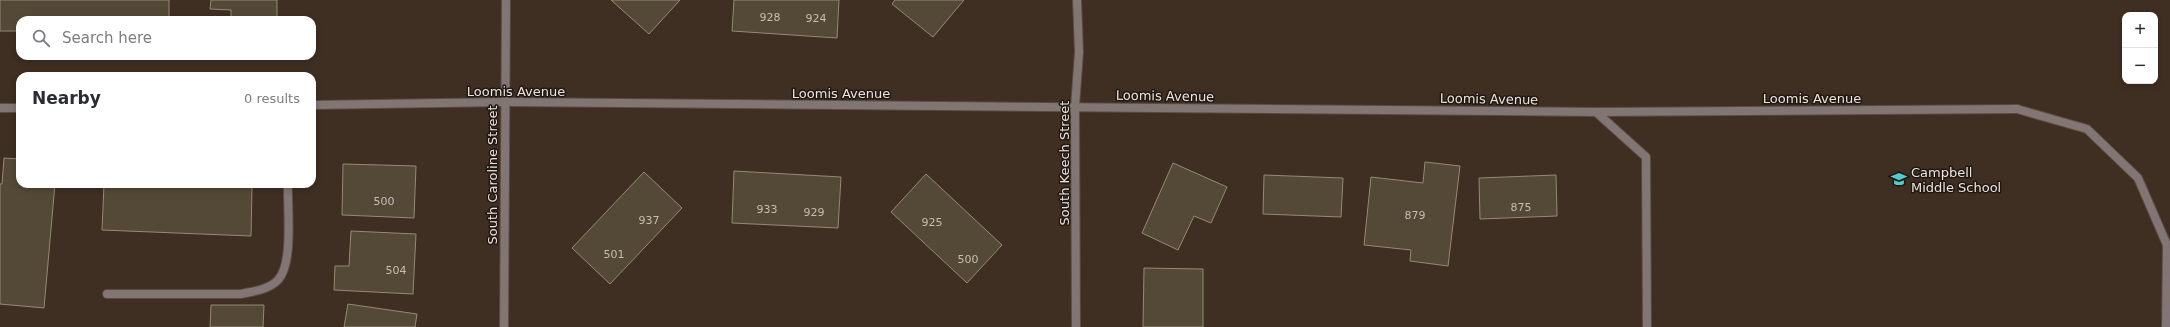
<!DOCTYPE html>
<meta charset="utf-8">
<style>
:root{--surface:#fff;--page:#f7f7f7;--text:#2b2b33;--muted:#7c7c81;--line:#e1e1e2}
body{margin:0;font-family:"DejaVu Sans",sans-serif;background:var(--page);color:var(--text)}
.controls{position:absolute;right:12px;top:12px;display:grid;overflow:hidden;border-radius:8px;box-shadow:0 2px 6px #0003}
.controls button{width:36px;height:36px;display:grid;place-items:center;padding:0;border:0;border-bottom:1px solid var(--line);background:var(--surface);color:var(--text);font:20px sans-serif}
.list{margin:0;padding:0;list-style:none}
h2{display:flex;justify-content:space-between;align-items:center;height:52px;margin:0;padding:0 16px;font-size:17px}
h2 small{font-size:13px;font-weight:400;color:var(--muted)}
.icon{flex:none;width:22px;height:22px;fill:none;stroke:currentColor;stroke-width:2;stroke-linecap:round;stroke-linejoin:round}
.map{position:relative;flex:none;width:2170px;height:327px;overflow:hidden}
.search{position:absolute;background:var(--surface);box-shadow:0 2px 6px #0003;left:16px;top:16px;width:300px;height:44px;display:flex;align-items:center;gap:10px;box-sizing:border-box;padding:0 14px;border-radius:12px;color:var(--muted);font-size:15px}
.panel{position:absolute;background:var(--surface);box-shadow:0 2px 6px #0003;left:16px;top:72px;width:300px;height:116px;border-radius:12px}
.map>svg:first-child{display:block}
.building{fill:#534936;stroke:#958a75}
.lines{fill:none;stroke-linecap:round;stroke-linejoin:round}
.service-casing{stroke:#5b4b40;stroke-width:10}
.minor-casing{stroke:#5b4b40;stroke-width:10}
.tertiary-casing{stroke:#5b4b40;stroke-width:10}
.service{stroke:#817674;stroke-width:8}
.minor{stroke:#817674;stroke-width:8}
.tertiary{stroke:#817674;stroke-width:8}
.labels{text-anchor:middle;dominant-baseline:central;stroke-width:3;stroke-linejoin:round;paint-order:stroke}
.number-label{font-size:11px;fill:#c7bcb2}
.street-label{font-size:13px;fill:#eee3db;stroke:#201813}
.poi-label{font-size:13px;fill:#eee3db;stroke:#201813;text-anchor:start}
</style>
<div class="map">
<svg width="2170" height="327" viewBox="0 0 2170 327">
<rect width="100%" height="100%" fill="#3f2e22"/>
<g class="building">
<path d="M0,0H169V20H20V31H0Z"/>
<path d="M211,0H277V20H231V10L210,9Z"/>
<path d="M611,0H680L649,34Z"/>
<path d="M734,0H839L837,38L732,31Z"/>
<path d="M895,0H964L933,37L892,4Z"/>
<path d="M4,158L20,159V184H55L44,308L0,304V184H2Z"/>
<path d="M1425,162L1460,166L1448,266L1410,261L1411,250L1364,245L1371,177L1423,183Z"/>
<path d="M1173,163L1227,187L1211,223L1194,216L1178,250L1142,233Z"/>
<path d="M343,164L416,166L414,218L342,215Z"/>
<path d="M734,171L841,177L838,228L732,223Z"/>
<path d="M644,172L682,208L610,284L572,248Z"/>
<path d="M926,174L1002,245L967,283L891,212Z"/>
<path d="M1264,175L1343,178L1341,217L1263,214Z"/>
<path d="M1556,175L1557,216L1480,219L1479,178Z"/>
<path d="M104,184L188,186V184H230L252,187L251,236L102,230Z"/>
<path d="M351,231L416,234L413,294L334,290L335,266H349Z"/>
<path d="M1144,268L1203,269V327H1143Z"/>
<path d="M348,304L417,314L415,327H344Z"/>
<path d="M211,305H264L263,327H210Z"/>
</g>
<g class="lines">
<defs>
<g id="service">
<path d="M2017,109L2087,129L2138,178L2167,245L2166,327"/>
<path d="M1596,112L1646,157L1647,327"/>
<path d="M107,294H241C254,291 268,290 278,280C294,263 287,207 288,184"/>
</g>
<g id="minor">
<path d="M312,105L505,102L1596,112L2017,109"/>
<path d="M0,108H20"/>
<path d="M504,327L506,0"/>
</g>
<path id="tertiary" d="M1076,327L1075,107L1079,52L1077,0"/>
</defs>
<use href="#service" class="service-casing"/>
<use href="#minor" class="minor-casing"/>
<use href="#tertiary" class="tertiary-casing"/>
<use href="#service" class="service"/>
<use href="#minor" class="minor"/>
<use href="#tertiary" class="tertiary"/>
</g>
<defs>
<symbol id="school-bare" viewBox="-9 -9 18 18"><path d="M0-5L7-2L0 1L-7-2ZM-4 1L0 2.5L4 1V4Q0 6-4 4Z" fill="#52cdce" stroke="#201813" stroke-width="2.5" paint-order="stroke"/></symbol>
</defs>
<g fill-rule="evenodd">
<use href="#school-bare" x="1888" y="168" width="22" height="22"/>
</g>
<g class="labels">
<g class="number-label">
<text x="770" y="17">928</text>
<text x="816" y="18">924</text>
<text x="384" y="201">500</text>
<text x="1521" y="207">875</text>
<text x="767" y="209">933</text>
<text x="814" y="212">929</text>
<text x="1415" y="215">879</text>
<text x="649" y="220">937</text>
<text x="932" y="222">925</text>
<text x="614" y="254">501</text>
<text x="968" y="259">500</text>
<text x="396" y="270">504</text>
</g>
<g class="street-label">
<text x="516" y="91">Loomis Avenue</text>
<text x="841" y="93">Loomis Avenue</text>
<text transform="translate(1165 96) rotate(1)">Loomis Avenue</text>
<text x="1812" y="98">Loomis Avenue</text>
<text transform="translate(1489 99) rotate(1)">Loomis Avenue</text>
<text transform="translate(1064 163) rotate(-90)">South Keech Street</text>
<text transform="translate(492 175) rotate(-90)">South Caroline Street</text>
</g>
<g class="poi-label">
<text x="1911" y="172">Campbell<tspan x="1911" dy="15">Middle School</tspan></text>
</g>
</g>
</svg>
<div class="controls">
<button>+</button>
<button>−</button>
</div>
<div class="search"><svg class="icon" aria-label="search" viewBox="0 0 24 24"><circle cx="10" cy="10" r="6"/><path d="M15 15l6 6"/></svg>Search here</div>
<section class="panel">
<h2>Nearby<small>0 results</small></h2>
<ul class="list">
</ul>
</section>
</div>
